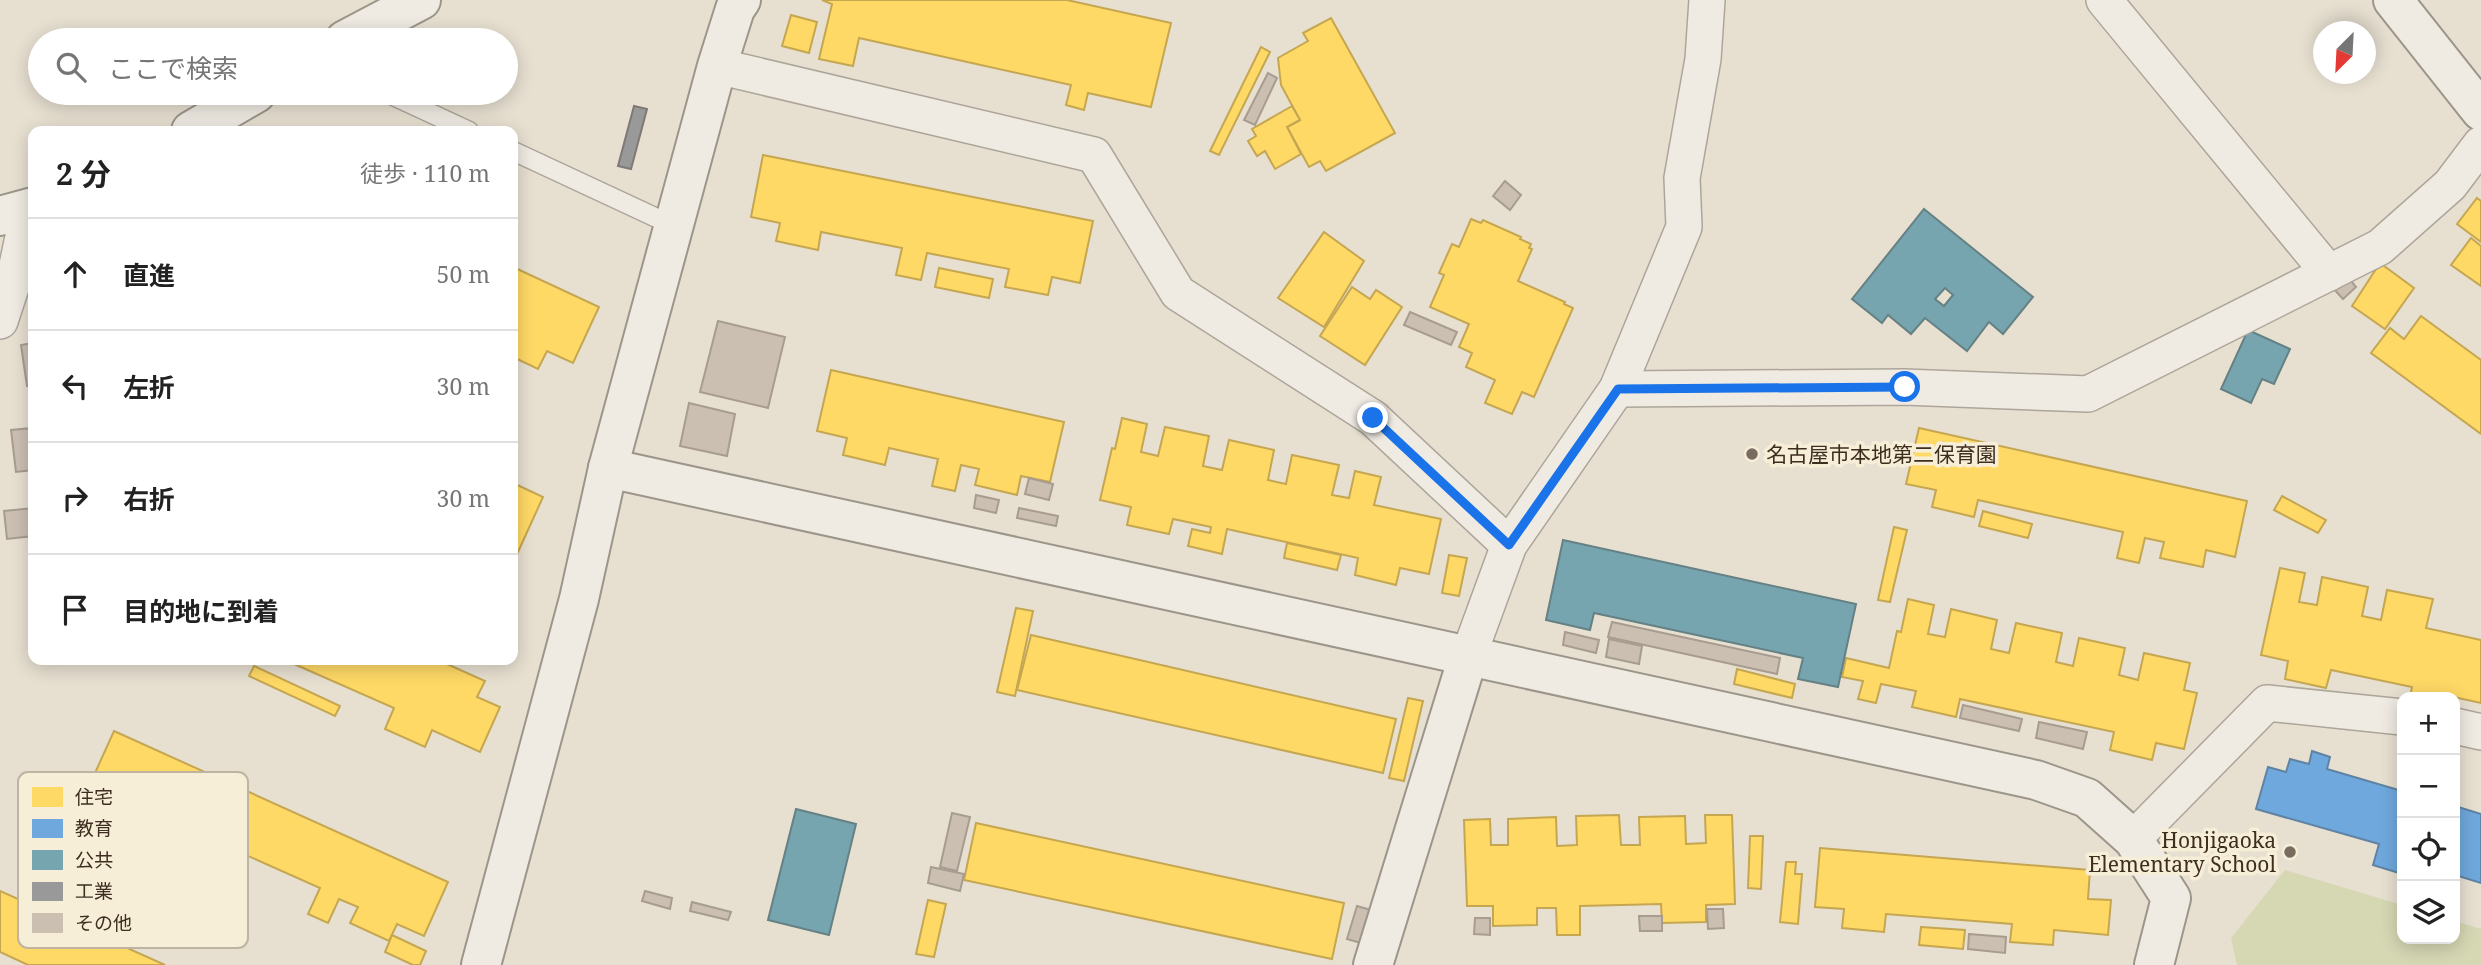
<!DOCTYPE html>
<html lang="ja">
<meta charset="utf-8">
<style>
:root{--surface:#fff;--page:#f6f6f6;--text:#222;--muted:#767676;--line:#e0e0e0}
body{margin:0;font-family:"Noto Serif","Noto Sans JP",serif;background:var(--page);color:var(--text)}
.controls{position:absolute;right:21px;bottom:21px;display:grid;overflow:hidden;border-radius:14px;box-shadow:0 4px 18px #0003}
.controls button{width:63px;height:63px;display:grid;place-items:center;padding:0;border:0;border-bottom:2px solid var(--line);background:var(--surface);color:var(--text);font:35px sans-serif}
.compass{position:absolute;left:2313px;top:21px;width:63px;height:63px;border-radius:50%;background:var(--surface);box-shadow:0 4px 18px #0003;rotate:204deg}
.stop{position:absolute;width:21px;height:21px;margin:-16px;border:5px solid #1a73e8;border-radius:50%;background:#fff}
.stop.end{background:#1a73e8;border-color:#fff;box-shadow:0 2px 7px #0008}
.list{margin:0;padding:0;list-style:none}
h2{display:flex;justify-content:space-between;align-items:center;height:91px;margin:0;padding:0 28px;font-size:30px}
h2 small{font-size:23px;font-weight:400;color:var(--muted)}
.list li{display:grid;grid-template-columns:46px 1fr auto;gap:21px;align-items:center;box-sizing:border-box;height:112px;padding:0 28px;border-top:2px solid var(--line)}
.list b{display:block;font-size:26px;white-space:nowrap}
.list em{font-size:23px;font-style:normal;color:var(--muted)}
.icon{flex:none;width:38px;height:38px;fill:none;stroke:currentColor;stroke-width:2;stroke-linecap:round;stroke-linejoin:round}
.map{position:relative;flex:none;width:2481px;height:965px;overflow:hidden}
.search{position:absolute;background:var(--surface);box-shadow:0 4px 18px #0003;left:28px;top:28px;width:490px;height:77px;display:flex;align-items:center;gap:18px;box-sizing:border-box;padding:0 24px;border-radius:38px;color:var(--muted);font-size:26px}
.panel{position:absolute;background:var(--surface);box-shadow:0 4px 18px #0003;left:28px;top:126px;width:490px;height:539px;border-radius:14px}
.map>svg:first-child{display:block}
.green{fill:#d6d7b3}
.homes{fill:#ffd966;stroke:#c5a651;stroke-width:2}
.schools{fill:#6fa8dc;stroke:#6083a4;stroke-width:2}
.public{fill:#76a5af;stroke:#658184;stroke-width:2;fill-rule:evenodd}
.industry{fill:#999;stroke:#7d7975;stroke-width:2}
.building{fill:#cbbfb2;stroke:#a89c90;stroke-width:2}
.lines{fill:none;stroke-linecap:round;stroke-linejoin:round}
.lane-casing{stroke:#ada599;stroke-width:21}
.street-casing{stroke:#ada599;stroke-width:38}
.secondary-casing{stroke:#9c958a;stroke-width:42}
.lane{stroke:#efebe3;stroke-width:18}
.street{stroke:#efebe3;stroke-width:35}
.secondary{stroke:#efebe3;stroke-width:38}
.route{stroke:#1a73e8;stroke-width:9}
.poi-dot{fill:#786c5e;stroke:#f7eed8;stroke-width:2.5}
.labels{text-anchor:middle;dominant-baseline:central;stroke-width:7;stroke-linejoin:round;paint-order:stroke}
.poi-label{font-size:21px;fill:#3d2e20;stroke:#f7eed8;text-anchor:start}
.key{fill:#f7eed8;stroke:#bfb4a1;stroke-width:2}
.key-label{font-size:19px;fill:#3d2e20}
</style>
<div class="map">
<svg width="2481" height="965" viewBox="0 0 2481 965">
<rect width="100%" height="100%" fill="#e7e0d1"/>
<path class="green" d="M2285,870L2402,905V939H2455V921L2481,929V965H2237L2231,938Z"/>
<g class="homes">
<path d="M822,0H1067L1171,23L1151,107L1088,93L1084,110L1066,105L1071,85L859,38L853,66L819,59L832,4Z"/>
<path d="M791,15L817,22L809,53L782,46Z"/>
<path d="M1331,18L1395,133L1326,171L1320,161L1309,167L1287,127L1300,120L1281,85L1278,58L1308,41L1303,33Z"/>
<path d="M1261,47L1270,52L1219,155L1210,151Z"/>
<path d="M1292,106L1300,120L1287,127L1301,154L1275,169L1265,151L1257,156L1248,141L1256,136L1252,129Z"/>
<path d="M763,155L1093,221L1080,283L1052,277L1048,295L1005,287L1009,269L927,253L921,280L896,275L902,248L821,232L818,250L776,241L780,223L751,217Z"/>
<path d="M2477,198L2481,201V242L2457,224Z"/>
<path d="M1471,219L1481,223L1483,220L1521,237L1520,239L1531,244L1529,248L1532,249L1518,281L1565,302L1564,304L1573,308L1534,397L1522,392L1512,414L1485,403L1495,380L1466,367L1472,353L1459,347L1469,324L1430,307L1444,275L1439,273L1452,244L1459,247Z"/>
<path d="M1324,232L1364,261L1324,327L1278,298Z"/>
<path d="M2471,238L2481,246V286L2451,265Z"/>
<path d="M2380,263L2414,288L2385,329L2352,306Z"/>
<path d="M513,267L599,307L573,363L547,351L538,369L513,357Z"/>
<path d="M939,268L993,279L989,298L935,287Z"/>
<path d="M1352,287L1370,299L1376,290L1402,307L1365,365L1320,336Z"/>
<path d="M2421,316L2481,360V434L2371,353L2390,328L2404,339Z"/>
<path d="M831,370L1064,422L1050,482L1021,476L1017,495L975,485L979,469L961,465L955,491L932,486L938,459L889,448L885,465L843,455L847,438L817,431Z"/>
<path d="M1122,418L1147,424L1141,452L1158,456L1165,427L1209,436L1203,466L1222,470L1229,440L1274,450L1268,480L1286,484L1292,455L1339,465L1332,495L1349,498L1355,471L1381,477L1374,505L1441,519L1429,574L1400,568L1396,585L1355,575L1358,558L1227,529L1222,554L1188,546L1192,529L1210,533L1211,527L1173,519L1169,534L1127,525L1131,507L1100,500L1112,448L1115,449Z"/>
<path d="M1919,428L2247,501L2235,557L2206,550L2203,567L2160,558L2164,542L2145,538L2139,563L2117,558L2123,532L1978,500L1974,517L1932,507L1936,490L1906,484Z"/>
<path d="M513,483L543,497L513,563Z"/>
<path d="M2282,496L2326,520L2318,533L2274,510Z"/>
<path d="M1983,511L2032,524L2028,538L1979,526Z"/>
<path d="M1894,527L1907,530L1890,602L1878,600Z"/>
<path d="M1287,543L1341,555L1337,570L1284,558Z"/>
<path d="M1449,555L1467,558L1459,596L1442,593Z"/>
<path d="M2280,568L2305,573L2299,602L2317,605L2322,577L2368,587L2362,616L2381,620L2387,590L2433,599L2426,628L2481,640V703L2435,693L2434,697H2410L2412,687L2331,670L2326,688L2285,679L2288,661L2261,655Z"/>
<path d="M1908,599L1934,605L1928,634L1945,637L1951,609L1997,620L1991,649L2009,653L2016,623L2062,633L2056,662L2073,666L2079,638L2125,648L2119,675L2138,680L2144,653L2190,663L2184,690L2197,693L2184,749L2156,743L2152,760L2110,750L2114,732L1960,699L1956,717L1912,707L1916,691L1881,684L1876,703L1858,699L1863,681L1842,677L1846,658L1889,668L1897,631L1901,632Z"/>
<path d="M1016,608L1033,611L1015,696L997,692Z"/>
<path d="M1031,635L1396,719L1383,773L1017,690Z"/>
<path d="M285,660H438L485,681L477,697L500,707L480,752L432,730L425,747L385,729L394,708Z"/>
<path d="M254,666L340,706L335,716L249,676Z"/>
<path d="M1737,669L1795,684L1792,698L1734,684Z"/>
<path d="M1408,698L1423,701L1404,781L1389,778Z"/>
<path d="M114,731L448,882L424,936L397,924L389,941L350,923L358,907L339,899L328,923L308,914L320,888L154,814L146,831L107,814L115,796L90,784Z"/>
<path d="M1619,815L1621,845H1640L1639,817L1685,816L1686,844L1706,843L1705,815H1732L1735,904L1706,905V922L1662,923L1661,904L1580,906V935H1557L1556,908H1537V925L1493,926V906H1467L1464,820L1490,819L1491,845H1508V819L1556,817L1557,846L1577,845L1576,816Z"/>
<path d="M976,823L1344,903L1332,959L964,880Z"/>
<path d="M1750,836H1763L1761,889L1748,888Z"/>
<path d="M1820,848L2090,870L2088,899L2111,900L2108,935L2054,930L2053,945L2010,942L2012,924L1886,914L1884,932L1842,928L1844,909L1815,907Z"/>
<path d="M1786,862H1796L1795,874H1802L1798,924L1780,922Z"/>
<path d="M0,891L165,965H28L0,952Z"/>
<path d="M928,900L946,904L934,957L916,954Z"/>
<path d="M1921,927L1965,930L1963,949L1919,945Z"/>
<path d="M392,935L426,951L420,965H413L385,952Z"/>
</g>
<g class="schools">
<path d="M2312,751L2330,757L2327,769L2402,791V874L2373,865L2379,844L2256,809L2268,767L2286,772L2290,759L2309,764Z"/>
<path d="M2455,806L2481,814V883L2455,875Z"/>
</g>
<g class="public">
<path d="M1924,209L2033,297L2003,334L1989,322L1967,351L1925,318L1911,334L1888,315L1882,323L1852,299ZM1945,288L1953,295L1944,306L1935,299Z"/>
<path d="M2248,330L2290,349L2274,384L2262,379L2251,403L2221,389Z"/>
<path d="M1563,540L1856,604L1838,687L1798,679L1803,658L1594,613L1590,630L1546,620Z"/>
<path d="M796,809L856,824L829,935L768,920Z"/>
</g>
<path class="industry" d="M634,106L647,109L631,169L618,166Z"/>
<g class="building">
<path d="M1268,73L1277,78L1255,125L1244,120Z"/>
<path d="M1505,181L1521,195L1510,210L1493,196Z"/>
<path d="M2347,276L2356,287L2343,299L2333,288Z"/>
<path d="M1410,312L1457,332L1451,345L1404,325Z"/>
<path d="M718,321L785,337L768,408L700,392Z"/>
<path d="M33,343V385L27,386L21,345Z"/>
<path d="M689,403L735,414L727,456L680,446Z"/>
<path d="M33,420V470L16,472L11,430L32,428Z"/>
<path d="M1029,478L1053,484L1049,500L1025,494Z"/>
<path d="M976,495L999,500L996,513L974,508Z"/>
<path d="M33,508V536L7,539L4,511Z"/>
<path d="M1019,508L1058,516L1056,526L1017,518Z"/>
<path d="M1612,622L1780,658L1777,674L1608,637Z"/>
<path d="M1565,632L1599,640L1596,653L1563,645Z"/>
<path d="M1609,639L1642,646L1639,664L1606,657Z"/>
<path d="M1963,705L2022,719L2019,731L1960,718Z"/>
<path d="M2039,722L2087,732L2083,749L2036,738Z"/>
<path d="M952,813L970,817L957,871L940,867Z"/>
<path d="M931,867L964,874L960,891L928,883Z"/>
<path d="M645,891L672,898L670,909L642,901Z"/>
<path d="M692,902L731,912L728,920L690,911Z"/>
<path d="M1357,906L1371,910L1361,943L1347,939Z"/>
<path d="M1707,909H1723L1724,928L1708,929Z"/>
<path d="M1639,916H1662V931H1640Z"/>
<path d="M1475,918H1490V935L1474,934Z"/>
<path d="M1969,934L2006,937L2005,953L1968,949Z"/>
</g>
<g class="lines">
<defs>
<g id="lane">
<path d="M387,93L469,131"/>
<path d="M513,151L674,226"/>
</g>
<g id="street">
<path d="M2104,0L2329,273"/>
<path d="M717,66L1094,155L1178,293L1373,418L1509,545"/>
<path d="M0,321L15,275L29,208"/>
<path d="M1617,389L1904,387L2088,394L2380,247L2450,185L2481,144"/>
<path d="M1468,657L1509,545L1617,389L1684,227L1682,178L1703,59L1707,0"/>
<path d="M2455,726L2481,732"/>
<path d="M2133,839L2267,703L2402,717"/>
</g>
<g id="secondary">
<path d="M2393,0L2481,111"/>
<path d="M345,40L421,0"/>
<path d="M191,131L256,93"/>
<path d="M0,216L33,207"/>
<path d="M608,468L2036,780L2087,798L2133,839L2171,898L2154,965"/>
<path d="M481,965L579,599L608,468L717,66L735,9L741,0"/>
<path d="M1373,965L1468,657"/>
</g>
</defs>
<use href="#lane" class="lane-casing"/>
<use href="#street" class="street-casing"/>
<use href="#secondary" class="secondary-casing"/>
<use href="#lane" class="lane"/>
<use href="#street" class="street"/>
<use href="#secondary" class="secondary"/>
</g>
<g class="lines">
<path class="route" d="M1373,418L1509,545L1618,389L1905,387"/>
</g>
<g class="poi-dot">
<circle cx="1752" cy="454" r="7"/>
<circle cx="2290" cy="852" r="7"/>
</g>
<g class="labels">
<g class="poi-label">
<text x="1766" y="454">名古屋市本地第二保育園</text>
<text x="2276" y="840" text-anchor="end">Honjigaoka<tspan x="2276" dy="24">Elementary School</tspan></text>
</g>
</g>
<rect x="18" y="772" width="230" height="176" rx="10" class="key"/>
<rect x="32" y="787" width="31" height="20" fill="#ffd966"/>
<rect x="32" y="819" width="31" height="19" fill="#6fa8dc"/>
<rect x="32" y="850" width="31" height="20" fill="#76a5af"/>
<rect x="32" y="882" width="31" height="19" fill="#999"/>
<rect x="32" y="913" width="31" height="20" fill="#cbbfb2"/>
<g class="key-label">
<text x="75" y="804">住宅</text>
<text x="75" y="835">教育</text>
<text x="75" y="867">公共</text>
<text x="75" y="898">工業</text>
<text x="75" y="930">その他</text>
</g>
</svg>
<div class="controls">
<button>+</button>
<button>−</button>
<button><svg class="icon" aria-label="locate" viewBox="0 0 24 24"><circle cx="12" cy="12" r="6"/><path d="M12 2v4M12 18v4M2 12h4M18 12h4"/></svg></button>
<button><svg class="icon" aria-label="layers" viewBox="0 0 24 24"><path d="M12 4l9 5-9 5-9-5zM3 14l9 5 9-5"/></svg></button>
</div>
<svg class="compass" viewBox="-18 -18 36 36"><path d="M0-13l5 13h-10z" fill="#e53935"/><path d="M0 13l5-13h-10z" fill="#767676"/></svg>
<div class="stop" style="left:1905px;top:387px"></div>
<div class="stop end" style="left:1373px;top:418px"></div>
<div class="search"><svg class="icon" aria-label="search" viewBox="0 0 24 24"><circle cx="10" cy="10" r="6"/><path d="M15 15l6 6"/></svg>ここで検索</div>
<section class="panel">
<h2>2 分<small>徒歩 · 110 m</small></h2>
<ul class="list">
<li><svg class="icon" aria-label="ahead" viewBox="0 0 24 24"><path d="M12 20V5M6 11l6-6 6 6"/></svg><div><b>直進</b></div><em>50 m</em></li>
<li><svg class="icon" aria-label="left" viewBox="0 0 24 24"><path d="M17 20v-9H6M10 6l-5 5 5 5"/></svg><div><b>左折</b></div><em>30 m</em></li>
<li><svg class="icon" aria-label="right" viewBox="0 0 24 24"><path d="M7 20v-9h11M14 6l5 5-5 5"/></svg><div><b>右折</b></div><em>30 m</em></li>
<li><svg class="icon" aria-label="arrive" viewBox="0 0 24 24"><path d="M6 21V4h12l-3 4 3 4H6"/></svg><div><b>目的地に到着</b></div></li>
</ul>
</section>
</div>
